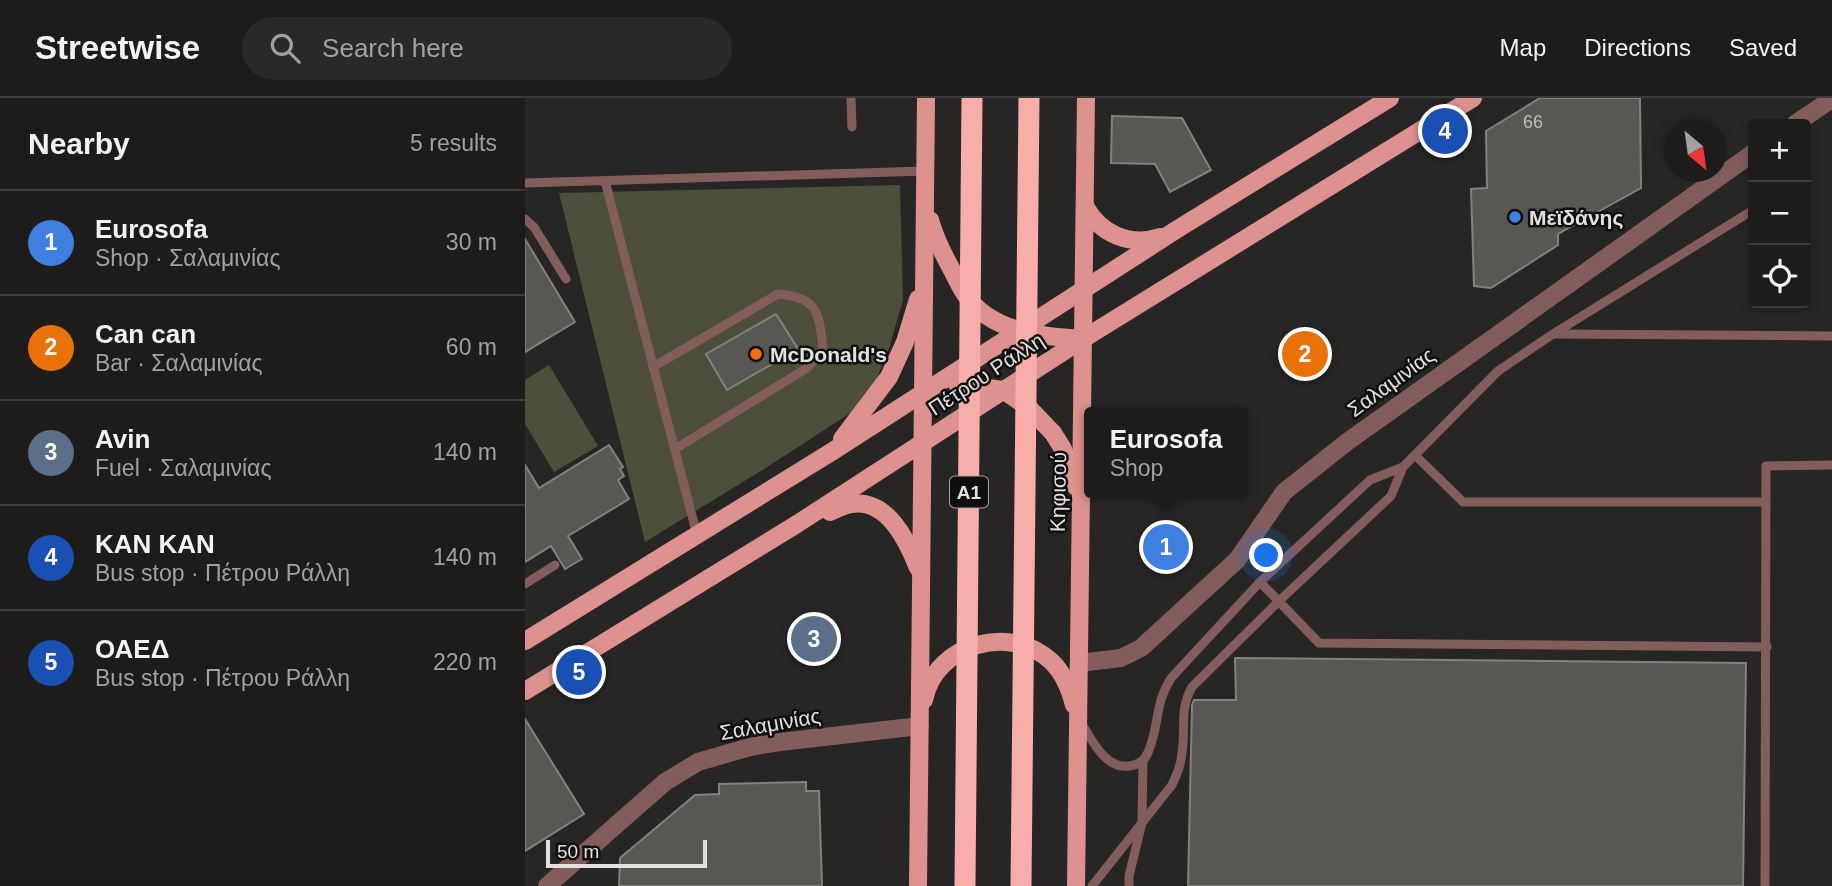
<!DOCTYPE html>
<meta charset="utf-8">
<style>
:root{--surface:#1e1c1b;--page:#2b2928;--text:#f1f3f6;--muted:#a1a1a3;--line:#3c3a3a;--accent:#ea580c}
body{margin:0;font-family:Arial,sans-serif;background:var(--page);color:var(--text)}
.controls{position:absolute;right:21px;top:21px;display:grid;overflow:hidden;border-radius:7px;box-shadow:0 4px 10px #0003}
.controls button{width:63px;height:63px;display:grid;place-items:center;padding:0;border:0;border-bottom:2px solid var(--line);background:var(--surface);color:var(--text);font:35px sans-serif}
.compass{position:absolute;left:1139px;top:21px;width:63px;height:63px;border-radius:50%;background:var(--surface);box-shadow:0 4px 10px #0003;rotate:151deg}
.scale{position:absolute;left:21px;bottom:18px;width:161px;box-sizing:border-box;padding-left:7px;border:4px solid #e3e1e0;border-top:0;font-size:19px;line-height:24px;white-space:nowrap;color:#e3e1e0;-webkit-text-stroke:5px #100f0e;paint-order:stroke}
.you{position:absolute;left:742px;top:458px;width:24px;height:24px;margin:-18px;border:5px solid #fff;border-radius:50%;background:#1a73e8;box-shadow:0 0 0 10px #1a73e833}
.badge{display:grid;place-items:center;width:46px;height:46px;border-radius:50%;background:var(--accent);color:#fff;font-size:23px;font-weight:700}
.pin{position:absolute;translate:-50% -50%;border:4px solid #fff;box-shadow:0 2px 7px #0006}
.popup{position:absolute;left:559px;top:309px;width:164px;height:91px;box-sizing:border-box;display:grid;place-content:center;border-radius:7px;background:var(--surface);filter:drop-shadow(0 2px 5px #0005);font-size:23px;white-space:nowrap;color:var(--muted)}
.popup b{font-size:26px;color:var(--text)}
.popup::after{content:'';position:absolute;left:50%;top:100%;margin-left:-14px;border:14px solid transparent;border-top-color:var(--surface)}
.list{margin:0;padding:0;list-style:none}
h2{display:flex;justify-content:space-between;align-items:center;height:91px;margin:0;padding:0 28px;font-size:30px}
h2 small{font-size:23px;font-weight:400;color:var(--muted)}
.list li{display:grid;grid-template-columns:46px 1fr auto;gap:21px;align-items:center;box-sizing:border-box;height:105px;padding:0 28px;border-top:2px solid var(--line)}
.list b{display:block;font-size:26px;white-space:nowrap}
.list p{margin:0;font-size:23px;white-space:nowrap;color:var(--muted)}
.list em{font-size:23px;font-style:normal;color:var(--muted)}
.icon{flex:none;width:38px;height:38px;fill:none;stroke:currentColor;stroke-width:2;stroke-linecap:round;stroke-linejoin:round}
.map{position:relative;flex:none;width:1307px;height:788px;overflow:hidden}
header{display:flex;align-items:center;gap:42px;box-sizing:border-box;height:98px;padding:0 35px;background:var(--surface);border-bottom:2px solid var(--line)}
header strong{font-size:33px}
nav{display:flex;gap:38px;margin-inline-start:auto;font-size:24px}
.search{width:490px;height:63px;background:var(--page);display:flex;align-items:center;gap:18px;box-sizing:border-box;padding:0 24px;border-radius:38px;color:var(--muted);font-size:26px}
main{display:flex}
aside{flex:1;background:var(--surface)}
.map>svg:first-child{display:block}
.green{fill:#4e4f3a}
.building{fill:#595754;stroke:#83817e;stroke-width:2}
.lines{fill:none;stroke-linecap:round;stroke-linejoin:round}
.lane{stroke:#825d5b;stroke-width:9}
.street{stroke:#825d5b;stroke-width:18}
.primary{stroke:#de928f;stroke-width:18}
.highway-bridge{stroke:#f7adaa;stroke-width:21}
.shop-dot{fill:#3f7fe0;stroke:#100f0e;stroke-width:2.5}
.food-dot{fill:#e8710a;stroke:#100f0e;stroke-width:2.5}
.labels{text-anchor:middle;dominant-baseline:central;stroke-width:5;stroke-linejoin:round;paint-order:stroke}
.number-label{font-size:18px;fill:#c0bebd}
.shield{fill:#100f0e;stroke:#a4a2a1;stroke-width:2}
.shield-label{font-size:19px;font-weight:bold;fill:#e3e1e0}
.poi-label{font-size:21px;font-weight:bold;fill:#e3e1e0;stroke:#100f0e;text-anchor:start}
.street-label{font-size:21px;fill:#e3e1e0;stroke:#100f0e}
</style>
<header>
<strong>Streetwise</strong>
<div class="search"><svg class="icon" aria-label="search" viewBox="0 0 24 24"><circle cx="10" cy="10" r="6"/><path d="M15 15l6 6"/></svg>Search here</div>
<nav><a>Map</a><a>Directions</a><a>Saved</a></nav>
</header>
<main>
<aside>
<h2>Nearby<small>5 results</small></h2>
<ul class="list">
<li><span class="badge" style="background:#3f7fe0">1</span><div><b>Eurosofa</b><p>Shop · Σαλαμινίας</p></div><em>30 m</em></li>
<li><span class="badge" style="background:#e8710a">2</span><div><b>Can can</b><p>Bar · Σαλαμινίας</p></div><em>60 m</em></li>
<li><span class="badge" style="background:#5c6f8a">3</span><div><b>Avin</b><p>Fuel · Σαλαμινίας</p></div><em>140 m</em></li>
<li><span class="badge" style="background:#1a4fb4">4</span><div><b>ΚΑΝ ΚΑΝ</b><p>Bus stop · Πέτρου Ράλλη</p></div><em>140 m</em></li>
<li><span class="badge" style="background:#1a4fb4">5</span><div><b>ΟΑΕΔ</b><p>Bus stop · Πέτρου Ράλλη</p></div><em>220 m</em></li>
</ul>
</aside>
<div class="map">
<svg width="1307" height="788" viewBox="0 0 1307 788">
<rect width="100%" height="100%" fill="#282624"/>
<g class="green">
<path d="M375,87L378,202L364,250L351,283L327,314L239,371L120,444L34,95Z"/>
<path d="M24,267L73,348L29,374L0,326V282Z"/>
</g>
<g class="building">
<path d="M1015,0H1115L1116,90L1033,136V147L966,190L949,188L946,91L962,90L961,33Z"/>
<path d="M587,18L657,20L686,72L645,94L630,66L586,65Z"/>
<path d="M0,141L50,224L0,254Z"/>
<path d="M251,216L273,251L202,292L181,256Z"/>
<path d="M84,347L98,369L95,371L99,378L93,382L104,401L43,438L57,461L40,471L26,448L0,464V367L14,390Z"/>
<path d="M710,560L1221,565L1218,788H663L667,607L669,602H711Z"/>
<path d="M0,621L59,716L0,753Z"/>
<path d="M281,684V693H294L297,788H94L95,760L170,697L194,696V686Z"/>
</g>
<g class="lines">
<g class="lane">
<path d="M326,0L327,29"/>
<path d="M80,83L172,437"/>
<path d="M0,85L400,73"/>
<path d="M0,121L9,129L41,181"/>
<path d="M1030,236L1307,238"/>
<path d="M128,269L253,196C293,199 294,215 298,251L282,270L150,351"/>
<path d="M890,357L938,404H1241"/>
<path d="M735,484L794,545L1242,549"/>
<path d="M0,486L30,467"/>
<path d="M555,623C566,640 580,672 604,668C614,667 621,661 624,652C635,625 629,606 647,579L735,484L845,382L878,369"/>
<path d="M567,788L647,687C652,676 656,667 657,655C661,630 654,612 667,589L754,503L866,398L878,369L973,273L1028,236L1228,112"/>
<path d="M604,788V778L617,725L618,662"/>
<path d="M1240,788L1241,368L1307,367"/>
</g>
<g class="street">
<path d="M1270,26L1307,1"/>
<path d="M554,565L596,560L616,550L712,462L759,394L822,344L1228,55"/>
<path d="M22,788L140,684L173,664L225,649L255,644L395,628"/>
</g>
<g class="primary">
<path d="M560,108C575,136 605,149 635,139"/>
<path d="M405,122C410,140 418,156 427,172C431,180 435,189 440,196C465,234 517,239 558,241"/>
<path d="M432,286L478,292L504,310L528,335L538,351L551,389"/>
<path d="M317,341L364,279L380,244L393,201"/>
<path d="M305,414C311,411 319,407 326,406C362,400 382,442 393,470"/>
<path d="M0,543L308,353L651,132L865,0"/>
<path d="M0,593L272,426L558,241L948,0"/>
<path d="M399,602C410,545 487,525 527,564C539,576 545,591 549,607"/>
<path d="M393,788L401,0"/>
<path d="M551,788L561,0"/>
</g>
<g class="highway-bridge">
<path d="M440,788L447,0"/>
<path d="M496,788L504,0"/>
</g>
</g>
<circle class="shop-dot" cx="990" cy="119" r="7"/>
<circle class="food-dot" cx="231" cy="256" r="7"/>
<g class="labels">
<g class="number-label">
<text x="1008" y="24">66</text>
</g>
<rect class="shield" x="425" y="378.5" width="38" height="31" rx="5"/>
<g class="shield-label">
<text x="444" y="394">Α1</text>
</g>
<g class="poi-label">
<text x="1004" y="119">Μεϊδάνης</text>
<text x="245" y="256">McDonald's</text>
</g>
<g class="street-label">
<text transform="translate(461 276) rotate(-33)">Πέτρου Ράλλη</text>
<text transform="translate(866 284) rotate(-36)">Σαλαμινίας</text>
<text transform="translate(533 394) rotate(-89)">Κηφισού</text>
<text transform="translate(245 626) rotate(-10)">Σαλαμινίας</text>
</g>
</g>
</svg>
<div class="controls">
<button>+</button>
<button>−</button>
<button><svg class="icon" aria-label="locate" viewBox="0 0 24 24"><circle cx="12" cy="12" r="6"/><path d="M12 2v4M12 18v4M2 12h4M18 12h4"/></svg></button>
</div>
<svg class="compass" viewBox="-18 -18 36 36"><path d="M0-13l5 13h-10z" fill="#e53935"/><path d="M0 13l5-13h-10z" fill="#a1a1a3"/></svg>
<div class="scale">50 m</div>
<div class="you"></div>
<div class="pin badge" style="left:641px;top:449px;background:#3f7fe0">1</div>
<div class="popup"><b>Eurosofa</b>Shop</div>
<div class="pin badge" style="left:780px;top:256px;background:#e8710a">2</div>
<div class="pin badge" style="left:289px;top:541px;background:#5c6f8a">3</div>
<div class="pin badge" style="left:920px;top:33px;background:#1a4fb4">4</div>
<div class="pin badge" style="left:54px;top:574px;background:#1a4fb4">5</div>
</div>
</main>
